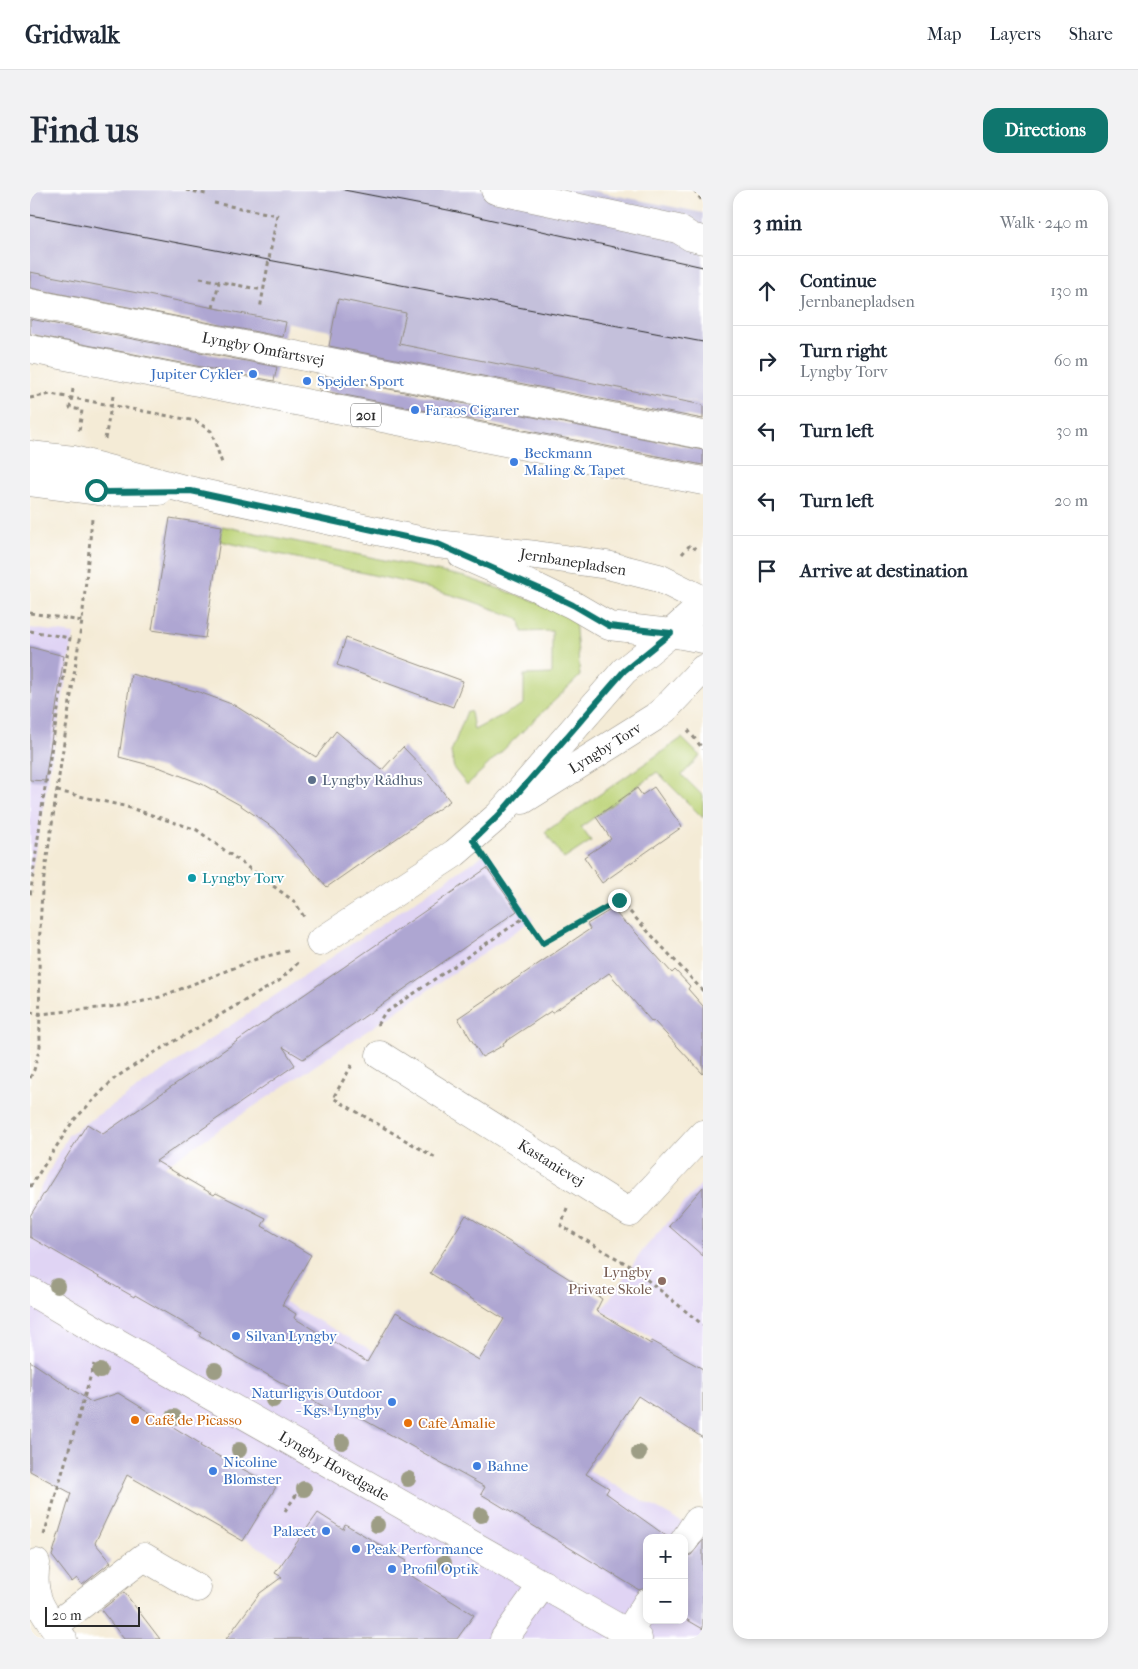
<!DOCTYPE html>
<meta charset="utf-8">
<style>
:root{--surface:#fff;--page:#f2f2f3;--text:#1f2937;--muted:#747a83;--line:#e0e1e3;--accent:#0f766e}
body{margin:0;font-family:"IM FELL French Canon",serif;background:var(--page);color:var(--text)}
.controls{position:absolute;right:15px;bottom:15px;display:grid;overflow:hidden;border-radius:10px;box-shadow:0 2px 8px #0003}
.controls button{width:45px;height:45px;display:grid;place-items:center;padding:0;border:0;border-bottom:1px solid var(--line);background:var(--surface);color:var(--text);font:25px sans-serif}
.scale{position:absolute;left:15px;bottom:12px;width:95px;box-sizing:border-box;padding-left:5px;border:2px solid #2b2b2b;border-top:0;font-size:14px;line-height:18px;white-space:nowrap;color:#2b2b2b;-webkit-text-stroke:4px #fff;paint-order:stroke}
.stop{position:absolute;width:15px;height:15px;margin:-11px;border:4px solid #0f766e;border-radius:50%;background:#fff}
.stop.end{background:#0f766e;border-color:#fff;box-shadow:0 1px 5px #0008}
.list{margin:0;padding:0;list-style:none}
h2{display:flex;justify-content:space-between;align-items:center;height:65px;margin:0;padding:0 20px;font-size:21px}
h2 small{font-size:16px;font-weight:400;color:var(--muted)}
.list li{display:grid;grid-template-columns:32px 1fr auto;gap:15px;align-items:center;box-sizing:border-box;height:70px;padding:0 20px;border-top:1px solid var(--line)}
.list b{display:block;font-size:19px;white-space:nowrap}
.list p{margin:0;font-size:16px;white-space:nowrap;color:var(--muted)}
.list em{font-size:16px;font-style:normal;color:var(--muted)}
.icon{flex:none;width:28px;height:28px;fill:none;stroke:currentColor;stroke-width:2;stroke-linecap:round;stroke-linejoin:round}
.map{position:relative;flex:none;width:673px;height:1449px;overflow:hidden;border-radius:15px}
header{display:flex;align-items:center;gap:30px;box-sizing:border-box;height:70px;padding:0 25px;background:var(--surface);border-bottom:1px solid var(--line)}
header strong{font-size:24px}
nav{display:flex;gap:28px;margin-inline-start:auto;font-size:18px}
.intro{display:flex;align-items:center;justify-content:space-between;box-sizing:border-box;height:120px;padding:0 30px}
h1{margin:0;font-size:35px}
.button{padding:12px 22px;border-radius:15px;background:var(--accent);color:#fff;font-size:18px;font-weight:700}
main{display:flex;gap:30px;padding:0 30px}
aside{flex:1;background:var(--surface);border-radius:15px;box-shadow:0 2px 8px #0003}
.map>svg:first-child{display:block}
.built{fill:#e0d4f4;fill-rule:evenodd}
.industrial{fill:#c4c0db}
.green{fill:#bcd377;stroke:#747f51}
.building{fill:#aea6d2}
.lines{fill:none;stroke-linecap:round;stroke-linejoin:round}
.minor-casing{stroke:#908b80;stroke-width:29}
.path{stroke:#908b80;stroke-width:3;stroke-dasharray:4 4;stroke-linecap:butt}
.minor{stroke:#fff;stroke-width:28}
.tram{stroke:#2b2b2b;stroke-width:1}
.highway-bridge-casing{stroke:#908b80;stroke-width:29;stroke-linecap:butt}
.highway-bridge{stroke:#fff;stroke-width:28}
.tree{fill:#9d9d85}
.route{stroke:#0f766e;stroke-width:6}
.shop-dot{fill:#3f7fe0;stroke:#fff;stroke-width:2}
.service-dot{fill:#5c6f8a;stroke:#fff;stroke-width:2}
.culture-dot{fill:#0f9aa8;stroke:#fff;stroke-width:2}
.education-dot{fill:#8d6e63;stroke:#fff;stroke-width:2}
.food-dot{fill:#e8710a;stroke:#fff;stroke-width:2}
.labels{text-anchor:middle;dominant-baseline:central;stroke-width:4;stroke-linejoin:round;paint-order:stroke}
.shield{fill:#fff;stroke:#6b6b6b;stroke-width:1}
.shield-label{font-size:14px;font-weight:bold;fill:#2b2b2b}
.street-label{font-size:15px;fill:#2b2b2b;stroke:#fff}
.shop-label{font-size:15px;fill:#366cbe;stroke:#fff;text-anchor:start}
.service-label{font-size:15px;fill:#4e5e75;stroke:#fff;text-anchor:start}
.culture-label{font-size:15px;fill:#0d838f;stroke:#fff;text-anchor:start}
.education-label{font-size:15px;fill:#785e54;stroke:#fff;text-anchor:end}
.food-label{font-size:15px;fill:#c56008;stroke:#fff;text-anchor:start}
</style>
<header>
<strong>Gridwalk</strong>
<nav><a>Map</a><a>Layers</a><a>Share</a></nav>
</header>
<div class="intro"><h1>Find us</h1><a class="button">Directions</a></div>
<main>
<div class="map">
<svg width="673" height="1449" viewBox="0 0 673 1449">
<rect width="100%" height="100%" fill="#fff"/>
<filter id="ink" filterUnits="userSpaceOnUse"><feTurbulence type="fractalNoise" baseFrequency=".02" numOctaves="2"/><feDisplacementMap in="SourceGraphic" scale="10" xChannelSelector="R" yChannelSelector="G"/><feConvolveMatrix kernelMatrix="1 2 1 2 8 2 1 2 1" color-interpolation-filters="sRGB"/></filter>
<filter id="wash" filterUnits="userSpaceOnUse"><feTurbulence type="fractalNoise" baseFrequency=".0096" numOctaves="4" result="noise"/><feDisplacementMap in="SourceGraphic" scale="20" xChannelSelector="R" yChannelSelector="G"/><feGaussianBlur stdDeviation="1.12" result="paint"/><feColorMatrix in="noise" values="0 0 0 0 0 0 0 0 0 0 0 0 0 0 0 0 0 1.4 0 .05"/><feComposite in="paint" operator="in"/></filter>
<g filter="url(#wash)">
<rect width="100%" height="100%" fill="#f4ebd6"/>
<g class="built">
<path d="M0,438L44,444L0,689Z"/>
<path d="M458,662L503,730L78,1014L673,1344V1449H394L0,1230V1018L38,945ZM617,1348H654V1430H617Z"/>
<path d="M673,992V1233L666,1244L593,1200L623,1148L571,1121L613,1060Z"/>
</g>
<path class="industrial" d="M0,0H559L673,23V214L0,82Z"/>
<g class="green">
<path d="M192,336L435,387L502,410L545,429L550,486L437,595L424,579L421,562L437,521L441,522L444,540L494,514V485L522,484V441L492,442L490,429L439,410L379,393L190,351Z"/>
<path d="M652,548L670,566L652,585L673,606V628L627,582L551,637L561,651L534,669L515,642Z"/>
</g>
<g id="blocks">
<g class="building">
<path d="M0,82L256,132L253,147L0,98Z"/>
<path d="M308,109L376,123L369,154L673,215V229L299,156Z"/>
<path d="M0,129L247,177L244,191L0,144Z"/>
<path d="M292,186L673,260V275L289,200Z"/>
<path d="M140,328L192,336L175,448L122,440Z"/>
<path d="M316,448L433,491L423,517L307,475Z"/>
<path d="M0,457L34,466L15,591L0,590Z"/>
<path d="M101,484L169,502L204,515L286,567L306,541L352,580L373,557L400,585L420,611L297,697L245,639L210,615L172,594L131,578L89,567Z"/>
<path d="M624,597L652,637L572,693L554,667L581,649L566,627L607,598L612,605Z"/>
<path d="M457,678L487,721L273,869L253,857L265,875L126,971L184,1005L186,1003L236,1028L232,1036L281,1065L252,1115L266,1124L264,1128L337,1172L366,1122L449,1170L474,1129L400,1083L436,1025L572,1109L566,1121L621,1154L622,1151L673,1179V1248L608,1206L556,1284L579,1298L576,1303L639,1348H617V1398L609,1400L451,1304L455,1297L309,1216L305,1223L169,1146L171,1143L105,1105L104,1107L0,1047V1026L57,934L73,944Z"/>
<path d="M582,719L597,735L598,734L642,783L645,780L660,796L658,799L673,816V884L624,831L622,832L579,783L522,823L521,821L473,853L474,855L452,867L428,828L560,739L557,734Z"/>
<path d="M673,997V1066L639,1036Z"/>
<path d="M0,1171L61,1212L88,1203L171,1254L170,1256L246,1297L213,1351L97,1285L65,1353L81,1372L52,1395L47,1388L42,1392L22,1366L41,1303L0,1281Z"/>
<path d="M288,1323L313,1339L315,1334L377,1371L372,1380L444,1425L427,1449H196L230,1403L252,1387L245,1383Z"/>
<path d="M673,1350V1439L654,1428V1366L661,1365Z"/>
<path d="M94,1402L130,1449H94L71,1420Z"/>
</g>
</g>
</g>
<g filter="url(#ink)">
<use href="#blocks" fill-opacity="0" stroke="#908b80" stroke-width="1"/>
<g class="lines">
<defs>
<g id="minor">
<path d="M465,0L648,39L661,47L673,50"/>
<path d="M0,265L44,270L158,300L407,354L506,365L577,375L629,388L673,410"/>
<path d="M0,292L77,302L129,301"/>
<path d="M432,365L510,399L543,415L579,436L641,443L673,449"/>
<path d="M493,610L625,527L635,519L673,479"/>
<path d="M290,752L425,663L469,625L594,481L641,443L673,414"/>
<path d="M350,865L600,1023L673,944"/>
<path d="M0,1101L74,1145L608,1449"/>
<path d="M654,1351L667,1331"/>
<path d="M6,1373C0,1408 13,1422 33,1449"/>
<path d="M24,1436L114,1367L167,1398"/>
<path d="M598,1443L617,1413"/>
<path d="M474,1449L513,1394"/>
</g>
</defs>
<use href="#minor" class="minor-casing"/>
<g class="path">
<path d="M156,0L176,4"/>
<path d="M664,0L673,12"/>
<path d="M184,13L247,25L230,119"/>
<path d="M170,88L233,100"/>
<path d="M183,118L189,92"/>
<path d="M43,199L40,218L52,220L49,242"/>
<path d="M0,208L21,204L166,231L181,241L193,276"/>
<path d="M75,249L83,206"/>
<path d="M652,364L660,355L666,359"/>
<path d="M0,423L52,431"/>
<path d="M0,441L40,448L14,604L0,707"/>
<path d="M658,540L673,559"/>
<path d="M27,601L94,616L167,640L265,712L274,727"/>
<path d="M459,673L513,753L589,710L673,801"/>
<path d="M0,822L10,824L98,815L130,807L229,768L262,760"/>
<path d="M347,835L354,824L495,727"/>
<path d="M322,875L303,908L406,968"/>
<path d="M0,888L4,880L10,856L9,759L12,701L52,431L62,329"/>
<path d="M0,997L43,931L85,888L122,864L249,791L269,772"/>
<path d="M537,1018L531,1036L600,1076L673,1135"/>
<path d="M255,1321L274,1294"/>
<path d="M14,1345L64,1174"/>
</g>
<use href="#minor" class="minor"/>
<g class="tram">
<path d="M314,0L418,20L673,77"/>
<path d="M0,25L673,152"/>
</g>
<defs>
<g id="highway-bridge">
<path d="M0,113L673,245"/>
<path d="M0,159L673,291"/>
</g>
</defs>
<use href="#highway-bridge" class="highway-bridge-casing"/>
<use href="#highway-bridge" class="highway-bridge"/>
</g>
<g class="tree">
<circle cx="27" cy="1096" r="8"/>
<circle cx="185" cy="1180" r="8"/>
<circle cx="70" cy="1181" r="8"/>
<circle cx="243" cy="1210" r="8"/>
<circle cx="144" cy="1227" r="8"/>
<circle cx="312" cy="1252" r="8"/>
<circle cx="209" cy="1260" r="8"/>
<circle cx="609" cy="1263" r="8"/>
<circle cx="378" cy="1289" r="8"/>
<circle cx="274" cy="1299" r="8"/>
<circle cx="451" cy="1325" r="8"/>
<circle cx="347" cy="1335" r="8"/>
<circle cx="414" cy="1373" r="8"/>
</g>
</g>
<g class="lines" filter="url(#ink)">
<path class="route" d="M66,300L77,302L161,301L408,354L510,399L543,415L579,436L641,443L594,481L469,625L443,650L513,753L589,710"/>
</g>
<g class="shop-dot">
<circle cx="223" cy="184" r="5"/>
<circle cx="277" cy="191" r="5"/>
<circle cx="385" cy="220" r="5"/>
<circle cx="484" cy="272" r="5"/>
<circle cx="206" cy="1146" r="5"/>
<circle cx="362" cy="1212" r="5"/>
<circle cx="447" cy="1276" r="5"/>
<circle cx="183" cy="1281" r="5"/>
<circle cx="296" cy="1341" r="5"/>
<circle cx="326" cy="1359" r="5"/>
<circle cx="362" cy="1379" r="5"/>
</g>
<circle class="service-dot" cx="282" cy="590" r="5"/>
<circle class="culture-dot" cx="162" cy="688" r="5"/>
<circle class="education-dot" cx="632" cy="1091" r="5"/>
<g class="food-dot">
<circle cx="105" cy="1230" r="5"/>
<circle cx="378" cy="1233" r="5"/>
</g>
<g class="labels">
<rect class="shield" x="321" y="213.5" width="30" height="23" rx="4"/>
<g class="shield-label">
<text x="336" y="225">201</text>
</g>
<g class="street-label">
<text transform="translate(233 159) rotate(11)">Lyngby Omfartsvej</text>
<text transform="translate(543 372) rotate(9)">Jernbanepladsen</text>
<text transform="translate(575 558) rotate(-32)">Lyngby Torv</text>
<text transform="translate(521 973) rotate(32)">Kastanievej</text>
<text transform="translate(304 1276) rotate(30)">Lyngby Hovedgade</text>
</g>
<g class="shop-label">
<text x="213" y="184" text-anchor="end">Jupiter Cykler</text>
<text x="287" y="191">Spejder Sport</text>
<text x="395" y="220">Faraos Cigarer</text>
<text x="494" y="263">Beckmann<tspan x="494" dy="17">Maling &amp; Tapet</tspan></text>
<text x="216" y="1146">Silvan Lyngby</text>
<text x="352" y="1203" text-anchor="end">Naturligvis Outdoor<tspan x="352" dy="17">- Kgs. Lyngby</tspan></text>
<text x="193" y="1272">Nicoline<tspan x="193" dy="17">Blomster</tspan></text>
<text x="457" y="1276">Bahne</text>
<text x="286" y="1341" text-anchor="end">Palæet</text>
<text x="336" y="1359">Peak Performance</text>
<text x="372" y="1379">Profil Optik</text>
</g>
<g class="service-label">
<text x="292" y="590">Lyngby Rådhus</text>
</g>
<g class="culture-label">
<text x="172" y="688">Lyngby Torv</text>
</g>
<g class="education-label">
<text x="622" y="1082">Lyngby<tspan x="622" dy="17">Private Skole</tspan></text>
</g>
<g class="food-label">
<text x="115" y="1230">Café de Picasso</text>
<text x="388" y="1233">Cafe Amalie</text>
</g>
</g>
</svg>
<div class="controls">
<button>+</button>
<button>−</button>
</div>
<div class="scale">20 m</div>
<div class="stop" style="left:66px;top:300px"></div>
<div class="stop end" style="left:589px;top:710px"></div>
</div>
<aside>
<h2>3 min<small>Walk · 240 m</small></h2>
<ul class="list">
<li><svg class="icon" aria-label="ahead" viewBox="0 0 24 24"><path d="M12 20V5M6 11l6-6 6 6"/></svg><div><b>Continue</b><p>Jernbanepladsen</p></div><em>130 m</em></li>
<li><svg class="icon" aria-label="right" viewBox="0 0 24 24"><path d="M7 20v-9h11M14 6l5 5-5 5"/></svg><div><b>Turn right</b><p>Lyngby Torv</p></div><em>60 m</em></li>
<li><svg class="icon" aria-label="left" viewBox="0 0 24 24"><path d="M17 20v-9H6M10 6l-5 5 5 5"/></svg><div><b>Turn left</b></div><em>30 m</em></li>
<li><svg class="icon" aria-label="left" viewBox="0 0 24 24"><path d="M17 20v-9H6M10 6l-5 5 5 5"/></svg><div><b>Turn left</b></div><em>20 m</em></li>
<li><svg class="icon" aria-label="arrive" viewBox="0 0 24 24"><path d="M6 21V4h12l-3 4 3 4H6"/></svg><div><b>Arrive at destination</b></div></li>
</ul>
</aside>
</main>
